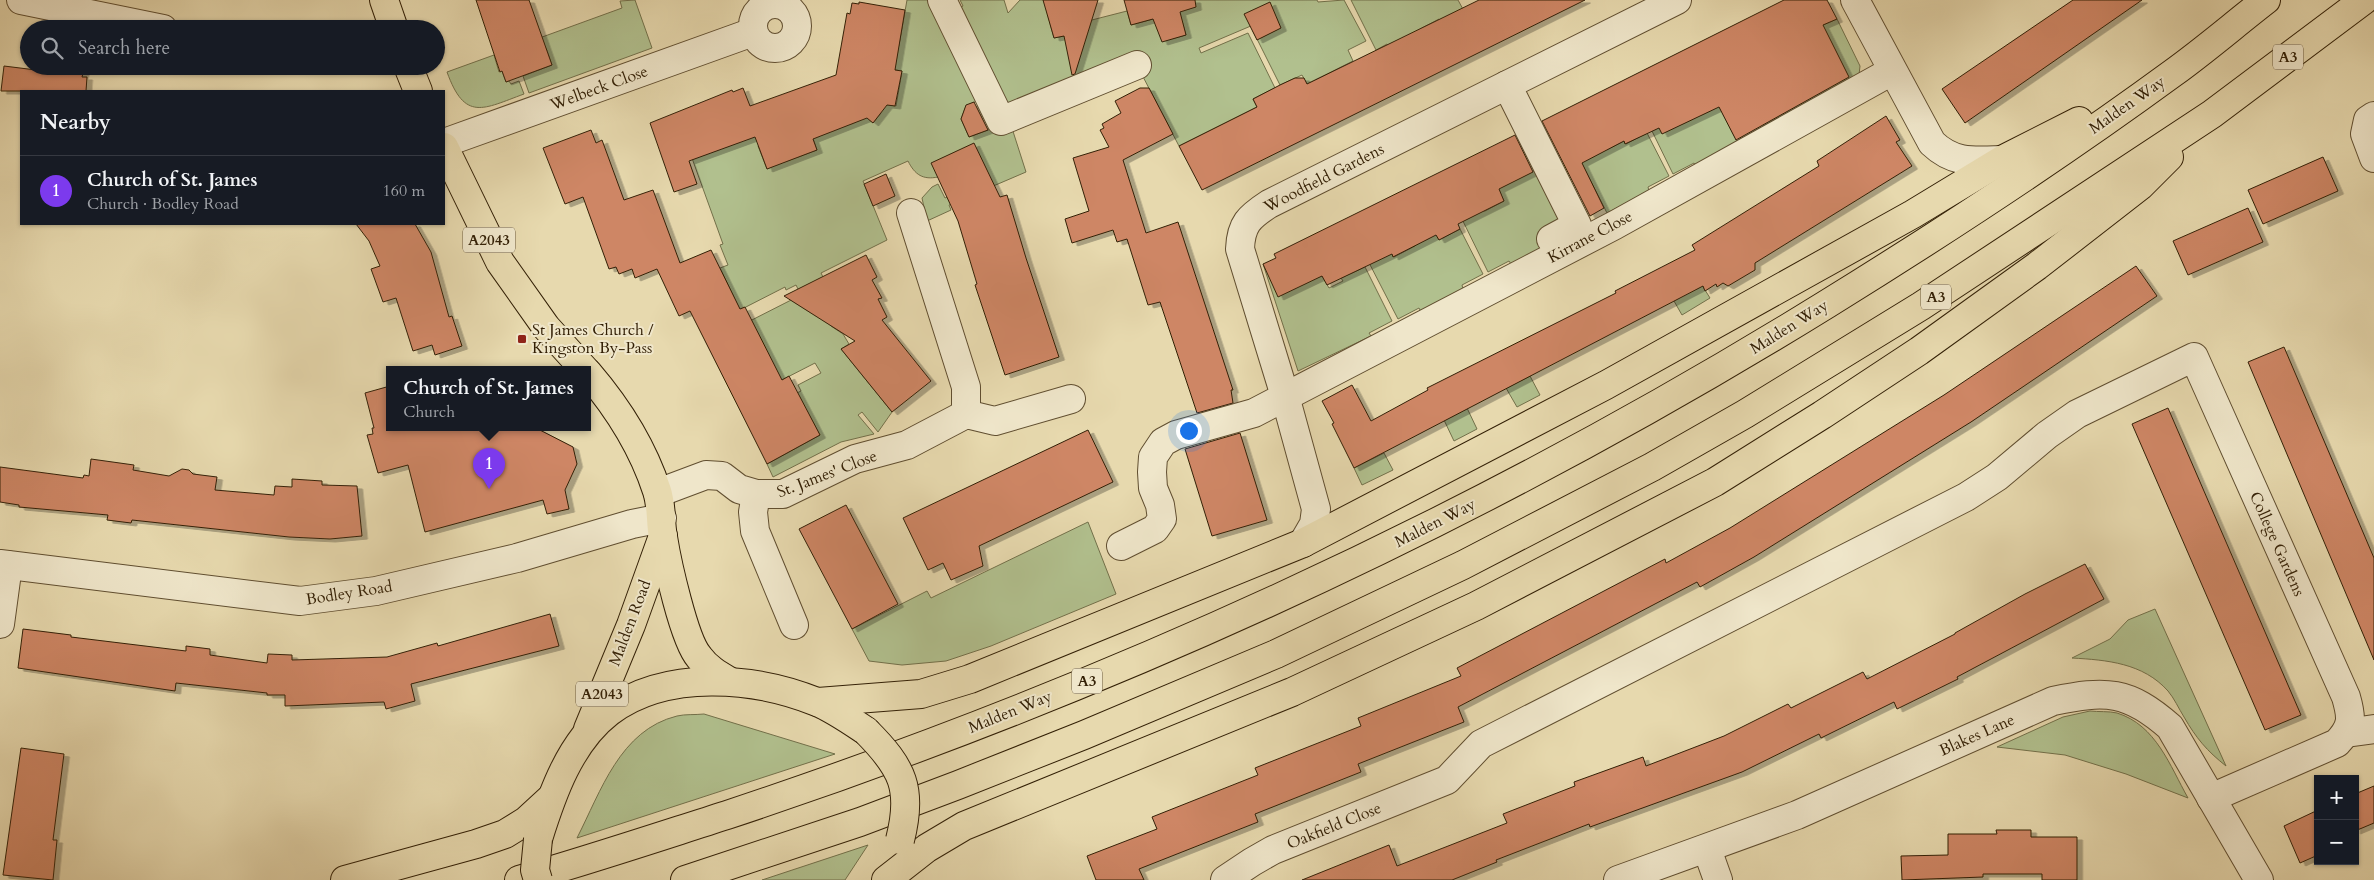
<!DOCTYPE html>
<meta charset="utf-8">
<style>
:root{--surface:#171b24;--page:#20242c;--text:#f1f3f6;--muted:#9ea1a6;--line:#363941;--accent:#7c3aed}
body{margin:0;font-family:Cardo,serif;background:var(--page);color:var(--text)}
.controls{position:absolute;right:15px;bottom:15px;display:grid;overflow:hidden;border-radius:0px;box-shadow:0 1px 4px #0004}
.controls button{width:45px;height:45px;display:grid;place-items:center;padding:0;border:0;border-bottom:1px solid var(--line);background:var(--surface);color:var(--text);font:25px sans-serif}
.you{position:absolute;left:1188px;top:430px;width:18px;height:18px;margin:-12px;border:4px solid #fff;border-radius:50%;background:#1a73e8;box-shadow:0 0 0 8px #1a73e833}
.badge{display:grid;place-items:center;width:32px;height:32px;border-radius:50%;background:var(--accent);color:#fff;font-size:16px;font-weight:700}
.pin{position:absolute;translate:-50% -41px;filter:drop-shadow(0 1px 2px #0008)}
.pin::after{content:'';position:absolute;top:26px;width:18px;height:15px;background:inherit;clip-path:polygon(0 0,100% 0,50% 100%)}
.popup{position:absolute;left:386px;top:366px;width:205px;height:65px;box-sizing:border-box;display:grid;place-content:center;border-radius:0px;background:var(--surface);filter:drop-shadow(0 1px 4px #0005);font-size:16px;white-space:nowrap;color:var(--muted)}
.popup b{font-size:19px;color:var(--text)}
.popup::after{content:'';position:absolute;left:50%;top:100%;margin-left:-10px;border:10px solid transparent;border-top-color:var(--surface)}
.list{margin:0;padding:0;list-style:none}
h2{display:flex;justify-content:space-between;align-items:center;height:65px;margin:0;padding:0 20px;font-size:21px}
h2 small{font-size:16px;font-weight:400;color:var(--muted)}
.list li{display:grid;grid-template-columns:32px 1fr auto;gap:15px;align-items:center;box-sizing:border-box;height:70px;padding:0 20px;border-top:1px solid var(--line)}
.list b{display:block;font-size:19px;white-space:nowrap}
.list p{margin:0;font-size:16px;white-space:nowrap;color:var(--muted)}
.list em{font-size:16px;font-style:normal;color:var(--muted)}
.icon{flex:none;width:28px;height:28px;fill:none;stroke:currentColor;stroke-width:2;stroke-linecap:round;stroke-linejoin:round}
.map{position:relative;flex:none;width:2374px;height:880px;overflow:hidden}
.search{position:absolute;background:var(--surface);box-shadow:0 1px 4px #0004;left:20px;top:20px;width:425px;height:55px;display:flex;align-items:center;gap:12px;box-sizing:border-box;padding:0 18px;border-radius:28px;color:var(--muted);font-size:19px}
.panel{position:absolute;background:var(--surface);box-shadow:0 1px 4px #0004;left:20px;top:90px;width:425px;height:135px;border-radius:0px}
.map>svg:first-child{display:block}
.green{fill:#b1c08e;stroke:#72704a;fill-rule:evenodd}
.building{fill:#ce8665;stroke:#332006;filter:url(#shadow)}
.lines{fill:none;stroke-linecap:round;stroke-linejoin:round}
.minor-casing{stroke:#604e30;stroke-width:30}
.major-casing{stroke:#332006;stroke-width:30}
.highway-casing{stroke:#332006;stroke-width:30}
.minor{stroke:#efe6ca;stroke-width:28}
.major{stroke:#e7d9ae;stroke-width:28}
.highway{stroke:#e7d9ae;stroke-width:28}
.major-bridge-casing{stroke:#332006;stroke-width:30;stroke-linecap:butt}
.major-bridge{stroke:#e7d9ae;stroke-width:28}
.poi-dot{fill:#8f2418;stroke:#efe6ca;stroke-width:2}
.labels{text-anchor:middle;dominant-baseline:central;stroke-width:4;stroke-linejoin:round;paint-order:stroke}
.shield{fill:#efe6ca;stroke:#6b5b41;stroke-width:1}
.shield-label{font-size:15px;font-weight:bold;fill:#332006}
.street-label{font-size:16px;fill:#332006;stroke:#efe6ca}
.poi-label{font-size:16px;fill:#332006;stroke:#efe6ca;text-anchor:start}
</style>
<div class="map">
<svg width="2374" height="880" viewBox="0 0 2374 880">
<defs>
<filter id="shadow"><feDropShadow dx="5.5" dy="3" stdDeviation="0" flood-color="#0004"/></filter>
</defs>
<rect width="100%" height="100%" fill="#e7d9ae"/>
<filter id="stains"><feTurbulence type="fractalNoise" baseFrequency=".004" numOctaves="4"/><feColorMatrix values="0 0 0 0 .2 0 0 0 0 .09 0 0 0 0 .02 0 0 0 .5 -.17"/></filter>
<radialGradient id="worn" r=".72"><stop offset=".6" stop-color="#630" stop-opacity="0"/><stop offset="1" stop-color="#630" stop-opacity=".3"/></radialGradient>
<g class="green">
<path d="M635,0L652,48L529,93L523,76L552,65L546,48L534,40L622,8L620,1Z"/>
<path d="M907,0H938L985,97L966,106L961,119L969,137L1010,122L1026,172L949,205L951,210L927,221L922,198L932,187L938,184L945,198L991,180L974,144L932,163L938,177C923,180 915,175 908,161L863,181L887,240L821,273L825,281L831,326L843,334L849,344L841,349L892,412L878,432L862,412L858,415L874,434L841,442L773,477L767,464L820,435L797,393L801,391L798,385L821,373L815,363L776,383L744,324L801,295L796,285L786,290L785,287L740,310L720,268L728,265L720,245L723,244L684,136L760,135L787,161L817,150L811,133L853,106L873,123L881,113L876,103L896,106L902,71L890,69L899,45ZM758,146L780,163L767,169Z"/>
<path d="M960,0H1004L1008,13L1020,0H1050L1048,16L1054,38L1074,34L1084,22L1127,11L1131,25L1153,19L1171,39L1186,35L1176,0H1317L1318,2L1344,0L1366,41L1348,50L1353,61L1307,84L1302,75L1280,85L1253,31L1272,17L1199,48L1201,53L1248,33L1275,88L1253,99L1257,107L1179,146L1139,69L1002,116L953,12L963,6Z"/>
<path d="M1351,0H1458L1465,13L1442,24L1439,19L1422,28L1391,50L1387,44L1376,50Z"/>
<path d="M1837,19L1860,66L1859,75L1765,128L1743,86L1823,25Z"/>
<path d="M494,55L499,72L502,71L506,82L509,81L511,84L519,81L524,94C483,109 465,122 447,72Z"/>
<path d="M1719,106L1738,143L1696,166L1694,163L1673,174L1652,131L1673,120Z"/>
<path d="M1647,133L1669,176L1648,187L1649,191L1607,213L1575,150L1608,149L1624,141L1626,144Z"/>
<path d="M1544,166L1571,220L1552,243L1511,264L1509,261L1488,272L1457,209L1485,211L1504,201L1498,188Z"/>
<path d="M1430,222L1439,240L1460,229L1483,274L1462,285L1463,289L1421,312L1419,308L1398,319L1365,255L1387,244L1394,257L1415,246Z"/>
<path d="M1685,258L1710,298L1682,315L1674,301Z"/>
<path d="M1263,264L1314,279L1322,276L1329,288L1343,281L1341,278L1365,267L1392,321L1369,333L1371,336L1298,371Z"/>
<path d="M1530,376L1540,395L1517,407L1506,388Z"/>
<path d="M1467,408L1477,429L1454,441L1444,420Z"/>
<path d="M1384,453L1393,470L1362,485L1354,468Z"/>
<path d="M1088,522L1116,594L991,646L946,661L902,665L869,661L852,629L927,591L931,598Z"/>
<path d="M2155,609L2226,766C2207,751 2196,738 2184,717C2179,709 2174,698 2168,691C2143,663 2107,660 2072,658L2110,639L2128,620Z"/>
<path d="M2090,711C2098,712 2109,711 2117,713C2156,725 2170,766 2188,798L2126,774L2065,755L1997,747L2063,717Z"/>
<path d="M704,714L835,754L577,838C601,791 620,730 677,716C685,714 695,715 704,714Z"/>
<path d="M868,845L845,880H762Z"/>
</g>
<g class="building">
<path d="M476,0H529L552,65L506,82L502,71L500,72Z"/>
<path d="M1043,0H1098L1075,74L1072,75L1064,36L1054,38Z"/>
<path d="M1124,0H1195L1196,7L1180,12L1186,35L1162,42L1153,19L1131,25Z"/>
<path d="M1479,0H1585L1202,190L1179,146L1257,107L1253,99L1280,85L1295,78H1304L1307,84Z"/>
<path d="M1784,0H1827L1837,19L1823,25L1849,77L1736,140L1719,107L1662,134L1659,128L1625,144L1624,141L1582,163L1604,208L1590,216L1542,121Z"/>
<path d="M2073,0H2142L1965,123L1942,89Z"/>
<path d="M859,2L905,10L895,70L902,71L895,106L887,105L873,123L867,118L813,139L817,150L767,169L755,137L689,161L697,184L674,192L650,123L732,90L733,92L743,88L750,106L836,75L847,13L850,14L852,3L859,4Z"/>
<path d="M1270,2L1281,28L1257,40L1244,14Z"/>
<path d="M4,66L60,73L61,67L84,70L82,77H87L86,91H1Z"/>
<path d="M1140,88H1149L1173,134L1123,160L1146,233L1178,222L1233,390H1231L1233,403L1197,413L1160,302L1148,305L1127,239L1117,242L1113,230L1072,243L1065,219L1089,211L1073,158L1109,147L1100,130L1104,128L1102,124L1121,113L1115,101Z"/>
<path d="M974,102L988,130L969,137L961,119L966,105Z"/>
<path d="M1886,116L1900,140L1896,142L1912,166L1755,263V270L1728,286L1723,283L1717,287L1716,284L1705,291L1703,286L1354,468L1332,424L1334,423L1322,401L1352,385L1371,421L1428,390L1427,388L1616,293L1615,291L1695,250L1692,245L1819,166L1817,161Z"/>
<path d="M591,130L596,143L602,140L624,200L653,190L680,263L711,250L740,309L745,307L782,380L789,376L820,435L767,464L690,311L679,316L657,269L635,278L632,269L619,274L616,267L609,269L583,197L565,204L543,148Z"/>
<path d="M1515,135L1533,172L1499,189L1504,201L1458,224L1460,229L1439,240L1436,235L1393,257L1392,254L1327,285L1322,276L1278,297L1263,264L1276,258L1274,254Z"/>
<path d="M974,143L1000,197L1007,195L1026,258L1059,357L1005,375L975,285L977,284L958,221L931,163Z"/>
<path d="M2323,157L2338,191L2263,224L2248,190Z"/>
<path d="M886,174L895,196L873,206L864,184Z"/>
<path d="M2248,208L2263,242L2188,275L2173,241Z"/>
<path d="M356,224H415L431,252L449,317L452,316L462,346L435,355L432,345L413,351L396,298L383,302L371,269L380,266L369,241Z"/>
<path d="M866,255L877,277L872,280L882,298L878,299L887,317L882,320L931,381L892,412L841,349L855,341L784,296Z"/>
<path d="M2136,266L2157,296L1971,422L1754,557L1700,587L1697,582L1458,707L1464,722L1358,764L1361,772L1255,814L1258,822L1139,869L1144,880H1096L1087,856L1157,829L1152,817L1258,775L1255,768L1361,726L1358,718L1461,676L1457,668L1665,559L1666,563L1730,528L1944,395Z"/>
<path d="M2284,347L2374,558V660L2248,362Z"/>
<path d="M390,386V428H536L573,447L577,464L565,490L569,509L547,514L543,500L425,532L408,465L378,473L367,435L373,434L372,428H374L365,393Z"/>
<path d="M2168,408L2301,715L2265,730L2132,424Z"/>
<path d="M1088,430L1113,482L979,546L983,566L951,580L943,563L928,570L903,518Z"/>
<path d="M1240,433L1267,520L1212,536L1185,449Z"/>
<path d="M91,459L134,465L133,470L169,476L182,469L189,470L193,474L217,477L215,490L274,495L275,486L292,487V479L322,481V485L357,486L362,536L330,539L289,537L132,520L131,523L107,520L108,515L19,507V505L0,502V467L83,478L84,475L89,476Z"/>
<path d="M846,505L898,604L852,629L799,529Z"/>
<path d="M2085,564L2104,599L1957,677L1958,679L1897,709L1894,702L1821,738L1819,734L1742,772L1590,827L1589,824L1496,860L1497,862L1452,880H1302L1389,845L1397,866L1507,823L1503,814L1575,786L1574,782L1643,757L1646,766L1724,736L1788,704L1791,708L1863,672L1867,679L1955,634V633L2025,594Z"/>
<path d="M550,614L559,646L411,684L415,701L386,709L384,702L285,706V695H267V693L176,683L175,691L18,668L23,629L71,635V637L186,651V646L210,649V655L267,663L268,654L292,655V660L387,657L437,643L438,646Z"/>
<path d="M21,748L64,754L53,840H57L53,880L3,875Z"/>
<path d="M2374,786V823L2355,831V794Z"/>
<path d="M2318,810V855L2300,863L2284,826Z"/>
<path d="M1996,830H2031V837H2077V880H2042V874H1983V877L1902,880L1901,856L1948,855V834H1997Z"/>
</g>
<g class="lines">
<defs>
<g id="minor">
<path d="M21,0L163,29"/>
<path d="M942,0L1001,121L1137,65"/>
<path d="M1855,0L1932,143C1954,164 1974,161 2002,160"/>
<circle cx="775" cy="26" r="22"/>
<path d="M1507,85L1577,225L1551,239"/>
<path d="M2374,116L2368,120L2365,134L2374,158"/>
<path d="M444,143L753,32"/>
<path d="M911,213L966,387V414"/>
<path d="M658,493L706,475L722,476L739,489L756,494H783L855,459L907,445L966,414L995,421L1071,399"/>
<path d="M756,494L753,512L755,531L794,625"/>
<path d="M1303,543L1314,524L1316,509L1285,396L1240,249C1241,224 1249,217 1269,204L1677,0"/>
<path d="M1121,546L1155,529L1162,519L1160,505L1153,488L1152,472L1153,457L1163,442L1176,435L1254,413L1615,225L1892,71"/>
<path d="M0,564L300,601L376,591L517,558L632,524L662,518"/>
<path d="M0,624L8,565"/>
<path d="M2346,733L2374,729"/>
<path d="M1707,849L1718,880"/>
<path d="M1225,880L1252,862L1273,850L1447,780L1481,744L1966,497L1997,477L2047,435L2077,414L2194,357L2346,697C2352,718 2353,726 2337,743L2211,798"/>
<path d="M1618,880L1797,815L2053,701C2106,690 2128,690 2170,727L2259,880"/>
</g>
<g id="major">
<path d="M384,0L394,29"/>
<path d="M408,66L418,91"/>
<path d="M444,147L500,262L546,327L585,370"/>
<path d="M588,373C618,408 643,448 657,491C662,506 660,522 663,537C667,562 684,640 699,657C707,668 717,674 729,681"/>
<path d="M588,729L631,625L663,536"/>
<path d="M538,839C552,794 570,742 609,712C666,669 755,677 817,702C834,709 851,721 866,731"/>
</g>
<g id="highway">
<path d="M818,702L921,694L970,679L1303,543L1606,385L1913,214L2002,160L2079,121"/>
<path d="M345,880L476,844L505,834L526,821L551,798"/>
<path d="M519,880C589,860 658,837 727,815C1113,687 1481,518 1827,304C1945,231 2061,155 2173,73C2205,50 2235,24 2266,0"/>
<path d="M685,880L860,822L958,785L1084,735L1276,654L1463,565L1652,467L1745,414L1921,306L2212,114L2364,0"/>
<path d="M886,880L927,848L964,826L1292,692L1476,606L1715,482L1822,415L1919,351L2037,266L2140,186L2169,157"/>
</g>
</defs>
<use href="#minor" class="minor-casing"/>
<use href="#major" class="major-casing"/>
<use href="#highway" class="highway-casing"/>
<use href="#minor" class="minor"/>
<use href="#major" class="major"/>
<use href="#highway" class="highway"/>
<defs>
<g id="major-bridge">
<path d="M866,731C903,768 913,789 900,840"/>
<path d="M538,880L535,870L538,839"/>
</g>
</defs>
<use href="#major-bridge" class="major-bridge-casing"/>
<use href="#major-bridge" class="major-bridge"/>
</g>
<rect class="poi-dot" x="517" y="334" width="10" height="10" rx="2.5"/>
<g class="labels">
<g class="shield">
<rect x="2273" y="44.5" width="30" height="25" rx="4"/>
<rect x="463" y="227.5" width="52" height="25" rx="4"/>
<rect x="1921" y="284.5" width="30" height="25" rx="4"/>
<rect x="1072" y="668.5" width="30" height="25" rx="4"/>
<rect x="576" y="681.5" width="52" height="25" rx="4"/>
</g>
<g class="shield-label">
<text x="2288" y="57">A3</text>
<text x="489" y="240">A2043</text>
<text x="1936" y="297">A3</text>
<text x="1087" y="681">A3</text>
<text x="602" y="694">A2043</text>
</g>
<g class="street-label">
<text transform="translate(599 88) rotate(-20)">Welbeck Close</text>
<text transform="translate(2127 105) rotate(-35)">Malden Way</text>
<text transform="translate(1324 178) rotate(-27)">Woodfield Gardens</text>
<text transform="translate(1590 237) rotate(-28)">Kirrane Close</text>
<text transform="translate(1789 327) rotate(-32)">Malden Way</text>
<text transform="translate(827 474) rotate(-21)">St. James' Close</text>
<text transform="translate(1435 523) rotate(-27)">Malden Way</text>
<text transform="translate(2277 544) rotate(66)">College Gardens</text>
<text transform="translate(349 593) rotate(-9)">Bodley Road</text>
<text transform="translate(630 623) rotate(-69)">Malden Road</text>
<text transform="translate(1010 712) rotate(-22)">Malden Way</text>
<text transform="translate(1977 735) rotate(-24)">Blakes Lane</text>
<text transform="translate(1334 826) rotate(-22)">Oakfield Close</text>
</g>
<g class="poi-label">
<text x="532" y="330">St James Church /<tspan x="532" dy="18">Kingston By-Pass</tspan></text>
</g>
</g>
<rect width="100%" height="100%" filter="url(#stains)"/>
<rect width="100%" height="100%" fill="url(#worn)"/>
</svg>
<div class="controls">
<button>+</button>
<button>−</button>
</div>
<div class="you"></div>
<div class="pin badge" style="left:489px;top:489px">1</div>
<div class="popup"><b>Church of St. James</b>Church</div>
<div class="search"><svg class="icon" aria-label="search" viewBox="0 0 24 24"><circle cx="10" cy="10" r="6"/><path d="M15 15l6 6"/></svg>Search here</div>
<section class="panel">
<h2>Nearby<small></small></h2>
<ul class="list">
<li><span class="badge">1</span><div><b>Church of St. James</b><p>Church · Bodley Road</p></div><em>160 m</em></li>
</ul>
</section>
</div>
